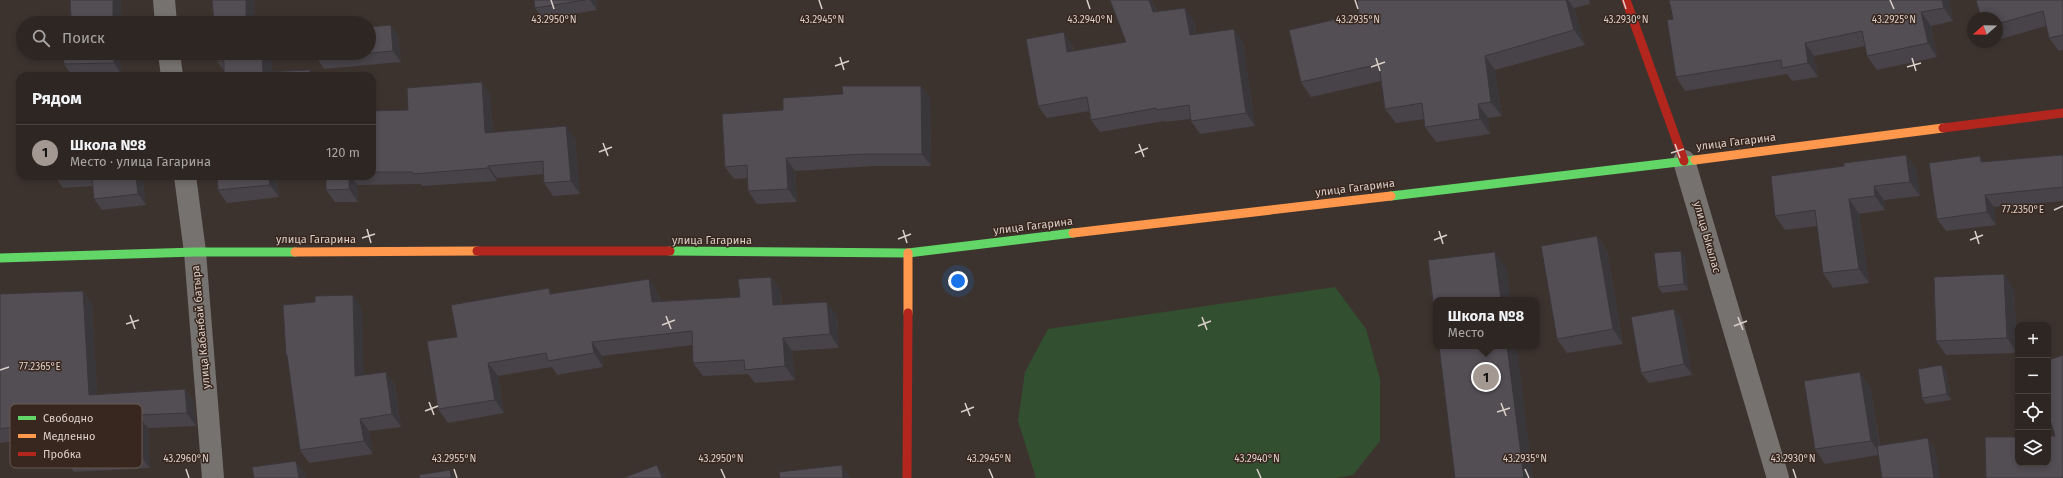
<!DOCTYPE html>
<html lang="ru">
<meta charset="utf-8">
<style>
:root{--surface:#2e2622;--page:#3a322f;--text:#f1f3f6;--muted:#a7a5a5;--line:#494340;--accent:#a49893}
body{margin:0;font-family:"Fira Sans",sans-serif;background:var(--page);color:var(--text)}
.controls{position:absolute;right:12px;bottom:12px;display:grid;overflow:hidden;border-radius:8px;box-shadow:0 2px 6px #0003}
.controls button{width:36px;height:36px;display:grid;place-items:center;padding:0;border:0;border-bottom:1px solid var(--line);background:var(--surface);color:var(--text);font:20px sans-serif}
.compass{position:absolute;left:1967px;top:12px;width:36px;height:36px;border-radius:50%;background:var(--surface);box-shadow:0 2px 6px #0003;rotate:250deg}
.you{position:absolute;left:958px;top:281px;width:14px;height:14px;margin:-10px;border:3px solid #fff;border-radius:50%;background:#1a73e8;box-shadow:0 0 0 6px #1a73e833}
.badge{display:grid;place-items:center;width:26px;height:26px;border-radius:50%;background:var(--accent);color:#111;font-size:13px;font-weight:700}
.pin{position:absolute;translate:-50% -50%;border:2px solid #fff;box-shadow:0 1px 4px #0006}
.popup{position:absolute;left:1433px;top:297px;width:106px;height:52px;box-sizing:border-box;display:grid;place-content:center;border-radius:8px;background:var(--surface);filter:drop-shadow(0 1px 3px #0005);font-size:13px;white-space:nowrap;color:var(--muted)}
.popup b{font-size:15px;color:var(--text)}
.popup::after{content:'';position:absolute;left:50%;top:100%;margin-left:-8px;border:8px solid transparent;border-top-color:var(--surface)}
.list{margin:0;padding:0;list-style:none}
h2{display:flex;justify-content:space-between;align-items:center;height:52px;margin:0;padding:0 16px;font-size:17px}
h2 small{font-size:13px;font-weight:400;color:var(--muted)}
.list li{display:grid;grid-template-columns:26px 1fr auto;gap:12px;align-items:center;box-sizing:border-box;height:56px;padding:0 16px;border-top:1px solid var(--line)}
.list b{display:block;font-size:15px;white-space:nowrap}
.list p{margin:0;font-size:13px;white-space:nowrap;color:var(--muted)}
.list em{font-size:13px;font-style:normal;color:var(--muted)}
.icon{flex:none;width:22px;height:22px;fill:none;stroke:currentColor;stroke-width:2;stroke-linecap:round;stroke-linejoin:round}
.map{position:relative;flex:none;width:2063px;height:478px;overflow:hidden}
.search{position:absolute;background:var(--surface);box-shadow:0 2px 6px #0003;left:16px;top:16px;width:360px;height:44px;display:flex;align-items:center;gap:10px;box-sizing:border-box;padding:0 14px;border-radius:22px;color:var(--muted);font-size:15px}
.panel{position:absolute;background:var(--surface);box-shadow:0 2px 6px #0003;left:16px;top:72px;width:360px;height:108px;border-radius:12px}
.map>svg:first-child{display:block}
.green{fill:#324f30}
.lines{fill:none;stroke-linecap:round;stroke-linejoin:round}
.street{stroke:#767270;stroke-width:22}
.fast{stroke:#63d668;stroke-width:9}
.slow{stroke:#ff974d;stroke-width:9}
.jam{stroke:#b3261e;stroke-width:9}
.wall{fill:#474348}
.shaded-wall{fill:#3a373b}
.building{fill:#534e54;stroke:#3a373b}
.ticks{fill:none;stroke:#dbcfc9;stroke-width:1.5}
.labels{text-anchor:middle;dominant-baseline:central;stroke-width:3;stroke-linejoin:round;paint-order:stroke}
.street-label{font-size:11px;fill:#dbcfc9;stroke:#38271e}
.key{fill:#38271e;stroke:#695951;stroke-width:1}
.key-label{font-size:11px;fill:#dbcfc9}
.ticks-label{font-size:10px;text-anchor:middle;fill:#dbcfc9;stroke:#38271e;stroke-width:3;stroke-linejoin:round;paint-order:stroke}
</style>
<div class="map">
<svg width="2063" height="478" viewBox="0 0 2063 478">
<rect width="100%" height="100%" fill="#3d332e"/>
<path class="green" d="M1335,287L1366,329L1380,379V441L1353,475L1336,478H1036L1018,421L1025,372L1048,329Z"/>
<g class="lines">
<g class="street">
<path d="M164,0L166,23"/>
<path d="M169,53L172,76"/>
<path d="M1684,161L1778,478"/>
<path d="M185,176L195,252L213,478"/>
</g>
<g class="fast">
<path d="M1391,196L1695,160"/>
<path d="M670,251L908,253L1073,233"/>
<path d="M0,258L195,252H295"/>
</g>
<g class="slow">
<path d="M1695,160L1943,128"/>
<path d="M1073,233L1391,196"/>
<path d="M295,252L477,251"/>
<path d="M908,313V253"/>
</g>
<g class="jam">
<path d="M1626,0L1684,161"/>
<path d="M1943,128L2063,113"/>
<path d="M477,251H670"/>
<path d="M907,478L908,313"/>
</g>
</g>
<g class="wall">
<path d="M534,0H596L597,10L543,19L535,8Z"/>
<path d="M1110,0H1152L1157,11L1185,8L1194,20L1196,34L1243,42L1255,126L1200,134L1191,121L1190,119L1165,122L1164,121L1100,132L1091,120L1090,111L1047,118L1038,106L1072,44L1074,51L1126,42Z"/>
<path d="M1357,0H1589L1590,4L1574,8L1585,45L1495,70L1502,116L1488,118L1490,134L1436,142L1425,127L1424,119L1396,123L1385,109L1381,81L1311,97L1301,82L1359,14Z"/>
<path d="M1949,0L1953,21L1931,26L1937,57L1877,70L1867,56L1865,46L1814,56L1818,77L1792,81L1787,74L1685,91L1676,77L1673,19Z"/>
<path d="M2063,0V50L2059,51L2049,38L2046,26L1997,40V18Z"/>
<path d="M398,35L401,62L324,69L317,58Z"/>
<path d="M63,53H121V74H71L64,64Z"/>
<path d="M216,53H271V72L310,70L314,76H224V71L217,61Z"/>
<path d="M490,94L493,132L575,138L580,194L553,196L544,183V174L497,178V181L422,186L421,184L357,185L358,202H335L326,190V176H372V111L408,110Z"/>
<path d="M930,98L931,166H874L795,171L797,202L757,204L748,191V178L734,179L725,167L783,110Z"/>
<path d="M1906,155L1916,169L1920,196L1884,200L1885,210L1859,214L1869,283L1833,288L1823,273L1817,226L1785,230L1775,216Z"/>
<path d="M2062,155H2063V201L1994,207L1996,225L1946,231L1937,219L1984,162Z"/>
<path d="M56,176H142L146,205L102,210L94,199L93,186L63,188L56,178Z"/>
<path d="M277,176L279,197L227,203L218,190Z"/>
<path d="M1597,236L1607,251L1623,344L1567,353L1557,339Z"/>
<path d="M1685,256L1688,290L1662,293L1658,287Z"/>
<path d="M771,277L780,290L782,305L837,315L839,348L792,351L795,380L755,383L748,374L703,376L693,363L692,345L602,356L603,367L557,375L552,367L498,376L504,413L448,423L438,409L457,337L553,294L649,279L658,293L660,301L740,297Z"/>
<path d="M2014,289L2017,353L1946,355L1936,341Z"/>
<path d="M83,291L92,304L97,395L185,389L194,402L196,426L148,428L150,468L74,472L65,459L64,434L0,443V294Z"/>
<path d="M362,308L363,375L386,372L395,385L401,427L369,431L373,454L309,463L300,450L288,358L286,355Z"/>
<path d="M1674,309L1682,320L1692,375L1649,383L1641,373Z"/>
<path d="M1946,371L1951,400L1926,404L1922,398Z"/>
<path d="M1870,387L1880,445L1928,438L1935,449L1878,455L1825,464L1815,449Z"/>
</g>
<g class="shaded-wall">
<rect x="113" y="0" width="8" height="23"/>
<rect x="246" y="0" width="9" height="23"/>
<path d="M590,0H596L597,10Z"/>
<path d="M1149,0H1152L1162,25L1153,12Z"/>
<path d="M1566,0H1568L1574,8L1585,45L1574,30Z"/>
<path d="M1942,0H1949L1953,21L1944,8Z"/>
<path d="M1185,8L1194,20L1198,48L1190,35Z"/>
<path d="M1921,12L1931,26L1937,57L1928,43Z"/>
<path d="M391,25L398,35L401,62L393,51Z"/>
<path d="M1234,29L1243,42L1255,126L1246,113Z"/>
<path d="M1064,32L1072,44L1076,65L1067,52Z"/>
<path d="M1805,43L1814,56L1818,77L1808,63Z"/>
<path d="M114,53H121V74L114,63Z"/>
<path d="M262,53H271L272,76L263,72Z"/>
<path d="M1485,56L1495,70L1502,116L1491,102Z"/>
<path d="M310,70L314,76H310Z"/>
<path d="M482,82L490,94L494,145L485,133Z"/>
<path d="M921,86L930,98L931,166L922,154Z"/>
<path d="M1478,104L1488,118L1490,134L1480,119Z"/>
<path d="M566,126L575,138L580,194L571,181Z"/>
<path d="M1906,155L1916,169L1920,196L1910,182Z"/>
<path d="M1980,156L1989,169L1981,162Z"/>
<path d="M786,158L795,171L797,202L788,189Z"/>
<path d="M488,166L497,178V181L488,168Z"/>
<path d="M136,176H142L146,205L138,194Z"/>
<path d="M269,176H277L279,197L270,185Z"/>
<path d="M349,176H351L357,185L358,202L349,189Z"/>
<path d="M1874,186L1884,200L1885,210L1875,196Z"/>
<path d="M1985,195L1994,207L1996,225L1987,212Z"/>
<path d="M1849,199L1859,214L1869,283L1859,269Z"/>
<path d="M1597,236L1607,251L1623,344L1613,329Z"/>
<path d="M1681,251L1685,256L1688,290L1684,284Z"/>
<path d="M1495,252L1507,268L1511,300H1501Z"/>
<path d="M2004,274L2014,289L2017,353L2007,338Z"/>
<path d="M771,277L780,290L783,319L773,305Z"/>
<path d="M649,279L658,293L661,315L652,302Z"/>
<path d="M549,288L558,302L550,294Z"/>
<path d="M83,291L92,304L98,408L89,395Z"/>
<path d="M353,295L362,308L364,389L355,376Z"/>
<path d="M827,302L837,315L839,348L830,334Z"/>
<path d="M1674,309L1682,320L1692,375L1684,364Z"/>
<path d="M783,338L792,351L795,380L785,366Z"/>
<path d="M592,342L602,356L603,367L594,353Z"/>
<path d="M1507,346H1517L1533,478H1524Z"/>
<path d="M488,363L498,376L504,413L495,400Z"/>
<path d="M1942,365L1946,371L1951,400L1947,394Z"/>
<path d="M386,372L395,385L401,427L392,414Z"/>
<path d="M1860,372L1870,387L1881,455L1871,441Z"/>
<path d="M185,389L194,402L196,426L187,413Z"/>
<path d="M138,415L148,428L150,468L140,455Z"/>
<path d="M360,419L369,431L373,454L364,441Z"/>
<path d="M1928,438L1935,449L1940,478H1934Z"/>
<path d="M296,461L306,475V478H299Z"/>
<path d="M657,465L666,478H662Z"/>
<path d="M842,465L851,478H843Z"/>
<path d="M450,470L455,478H451Z"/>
</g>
<g class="building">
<path d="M70,0H113V23H63V17H71Z"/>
<path d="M212,0H246V23H214Z"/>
<path d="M534,0H585L535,8Z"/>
<path d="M1110,0H1149L1153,12L1185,8L1190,35L1234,29L1246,113L1191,121L1189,105L1156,110V108L1091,120L1087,97L1038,106L1026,39L1064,32L1067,52L1126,42Z"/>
<path d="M1357,0H1566L1574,30L1485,56L1491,102L1478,104L1480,119L1425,127L1422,103L1385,109L1379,64L1301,82L1289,30L1359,14Z"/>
<path d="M1669,0H1942L1944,8L1921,12L1928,43L1867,56L1862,31L1805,43L1808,63L1782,68L1781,60L1676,77L1667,20L1673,19Z"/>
<path d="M1976,0H2063V35L2049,38L2043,11L1997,24V18H1981Z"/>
<path d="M391,25L393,51L317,58L316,53H369V27Z"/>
<path d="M63,53H114V63L64,64Z"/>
<path d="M216,53H262L263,72L310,70V76H224V61H217Z"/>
<path d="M482,82L485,133L566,126L571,181L544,183L543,161L488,166V168L413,174V172H372V111L408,110L407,88Z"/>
<path d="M842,86H921L922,154H866L786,158L788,189L748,191L747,165L725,167L722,114L783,110V98L843,94Z"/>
<path d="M1906,155L1910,182L1874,186L1875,196L1849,199L1859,269L1823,273L1815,210L1775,216L1771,176L1844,166V163Z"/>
<path d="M2062,155L2063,157V187L1985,195L1987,212L1937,219L1929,163L1980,156L1981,162Z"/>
<path d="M56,176H74L56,178Z"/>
<path d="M92,176H136L138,194L94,199Z"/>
<path d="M217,176H269L270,185L218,190Z"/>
<path d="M326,176H349V189L326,190Z"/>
<path d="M1597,236L1613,329L1557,339L1541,246Z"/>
<path d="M1681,251L1684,284L1658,287L1654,253Z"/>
<path d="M1495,252L1501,300H1436V326L1428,260Z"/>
<path d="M2004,274L2007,338L1936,341L1934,277Z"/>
<path d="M771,277L773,305L827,302L830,334L783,338L785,366L745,370L744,360L693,363L692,331L592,342L594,353L548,361L546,353L488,363L495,400L438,409L427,341L457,337L451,305L549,288L550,294L649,279L652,302L740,297L738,279Z"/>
<path d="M83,291L89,395L185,389L187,413L138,415L140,455L65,459L63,420L0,429V294Z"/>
<path d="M353,295L355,376L386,372L392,414L360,419L364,441L300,450L287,355H286L283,305L315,302V296Z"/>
<path d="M1674,309L1684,364L1641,373L1631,317Z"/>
<path d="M1439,346H1507L1524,478H1455Z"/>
<path d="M2063,355V478H1986L1985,437H2018V463H2048V436H2055L2048,413V360Z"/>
<path d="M1942,365L1947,394L1922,398L1918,369Z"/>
<path d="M1860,372L1871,441L1815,449L1804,381Z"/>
<path d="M1928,438L1934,478H1882L1877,446Z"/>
<path d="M296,461L299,478H254L252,467Z"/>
<path d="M657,465L662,478H623Z"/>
<path d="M842,465L843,478H780L779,472Z"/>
<path d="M450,470L451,478H420L419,475Z"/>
</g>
<path class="ticks" d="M551,0L554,9M819,0L822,9M1087,0L1090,9M1355,0L1358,9M1623,0L1626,9M1890,0L1894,9M840,57L844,70M1376,58L1380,71M1912,58L1916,71M835,66L849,61M1371,67L1385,62M1907,67L1921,63M603,143L608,156M1139,144L1144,157M1675,144L1680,158M599,152L612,147M1135,153L1148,148M1671,153L1684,149M2054,210L2063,206M367,229L371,243M903,230L907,243M1439,231L1443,244M1975,231L1979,244M362,238L375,234M898,239L911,234M1434,240L1447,235M1970,240L1983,235M130,315L135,329M666,316L671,329M1202,317L1207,330M1738,317L1743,330M126,324L139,320M662,325L675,320M1198,326L1211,321M1734,326L1747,321M0,370L9,367M429,402L434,415M965,403L970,416M1501,403L1506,416M425,411L438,406M961,412L974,407M1497,412L1510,408M186,469L189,478M454,469L457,478M721,469L725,478M989,469L993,478M1257,469L1261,478M1525,469L1529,478M1793,469L1796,478"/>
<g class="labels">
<g class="street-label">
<text transform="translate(1736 142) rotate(-7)">улица Гагарина</text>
<text transform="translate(1355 188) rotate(-7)">улица Гагарина</text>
<text transform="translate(1033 226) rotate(-7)">улица Гагарина</text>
<text transform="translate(1707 237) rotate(74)">улица Ыкылас</text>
<text x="316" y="239">улица Гагарина</text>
<text x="712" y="240">улица Гагарина</text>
<text transform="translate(201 327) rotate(-95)">улица Кабанбай батыра</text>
</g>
</g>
<rect x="10" y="404" width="132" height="64" rx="6" class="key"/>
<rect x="18" y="416" width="18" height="4" fill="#63d668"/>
<rect x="18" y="434" width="18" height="4" fill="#ff974d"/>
<rect x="18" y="452" width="18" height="4" fill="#b3261e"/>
<g class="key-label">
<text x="43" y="422">Свободно</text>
<text x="43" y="440">Медленно</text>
<text x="43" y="458">Пробка</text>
</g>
<g class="ticks-label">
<text x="554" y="23">43.2950°N</text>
<text x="822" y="23">43.2945°N</text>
<text x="1090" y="23">43.2940°N</text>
<text x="1358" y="23">43.2935°N</text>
<text x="1626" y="23">43.2930°N</text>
<text x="1894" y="23">43.2925°N</text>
<text x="2023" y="213">77.2350°E</text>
<text x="40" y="370">77.2365°E</text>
<text x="186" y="462">43.2960°N</text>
<text x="454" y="462">43.2955°N</text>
<text x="721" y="462">43.2950°N</text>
<text x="989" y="462">43.2945°N</text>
<text x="1257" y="462">43.2940°N</text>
<text x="1525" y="462">43.2935°N</text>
<text x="1793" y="462">43.2930°N</text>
</g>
</svg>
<div class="controls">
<button>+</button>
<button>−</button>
<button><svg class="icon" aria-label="locate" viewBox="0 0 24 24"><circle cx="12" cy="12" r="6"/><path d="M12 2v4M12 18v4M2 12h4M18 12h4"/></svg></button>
<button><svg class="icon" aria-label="layers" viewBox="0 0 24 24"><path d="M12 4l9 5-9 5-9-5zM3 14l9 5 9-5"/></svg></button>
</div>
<svg class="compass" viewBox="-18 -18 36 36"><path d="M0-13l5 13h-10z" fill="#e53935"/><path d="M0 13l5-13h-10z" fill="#a7a5a5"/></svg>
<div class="you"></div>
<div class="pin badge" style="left:1486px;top:377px">1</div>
<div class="popup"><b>Школа №8</b>Место</div>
<div class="search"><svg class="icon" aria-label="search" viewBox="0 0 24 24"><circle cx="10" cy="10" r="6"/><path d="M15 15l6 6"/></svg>Поиск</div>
<section class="panel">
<h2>Рядом<small></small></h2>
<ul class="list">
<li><span class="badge">1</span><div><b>Школа №8</b><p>Место · улица Гагарина</p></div><em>120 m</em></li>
</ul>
</section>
</div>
